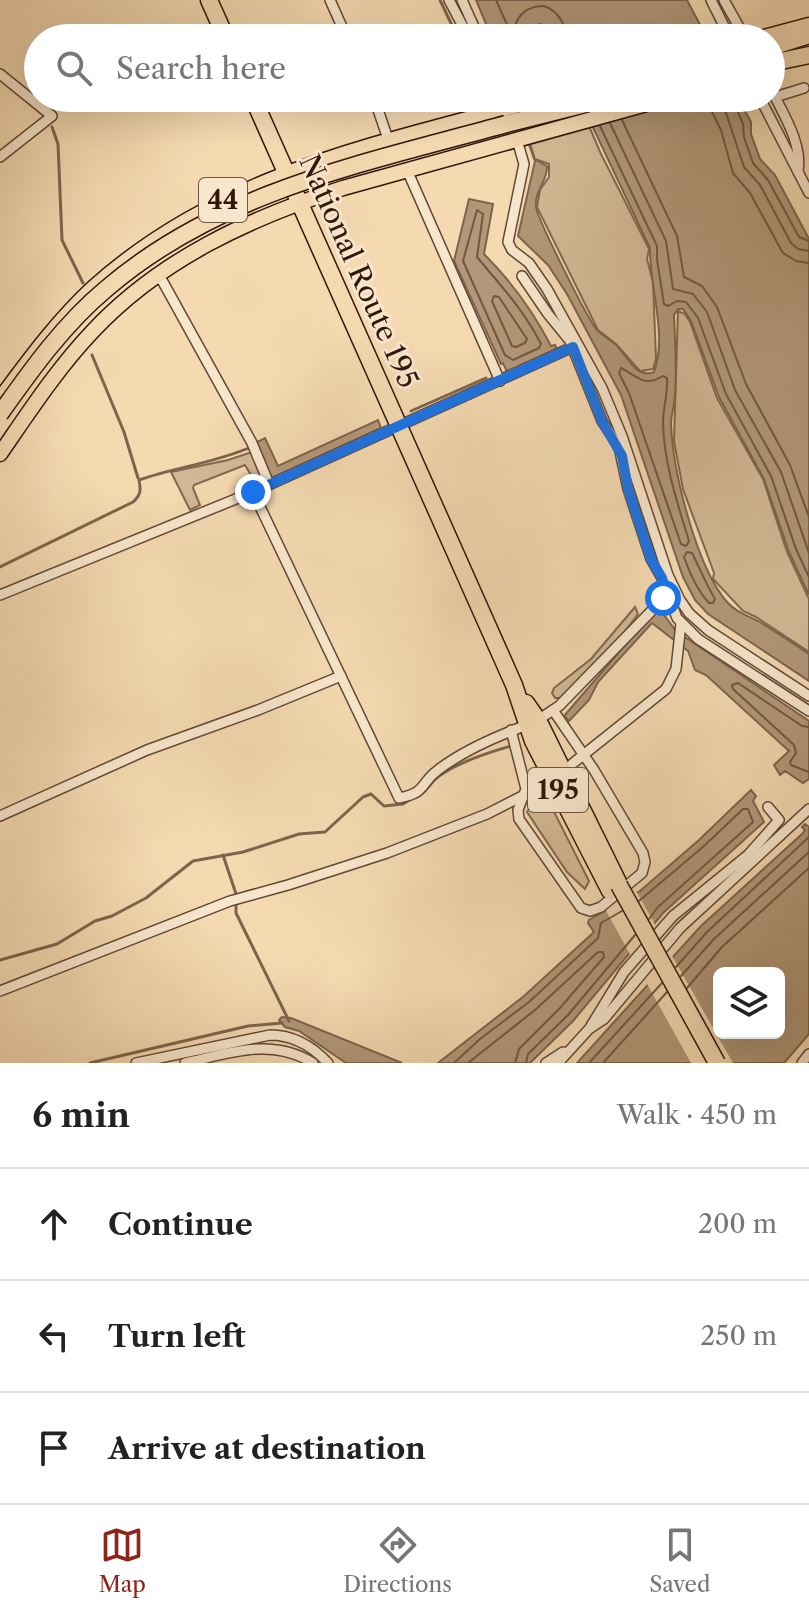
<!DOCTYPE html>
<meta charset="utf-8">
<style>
:root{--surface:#fff;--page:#f6f6f6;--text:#222;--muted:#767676;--line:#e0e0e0;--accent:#8f2418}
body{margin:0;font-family:"Libre Caslon Text",serif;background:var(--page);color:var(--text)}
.controls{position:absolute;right:24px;bottom:24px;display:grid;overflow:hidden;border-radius:12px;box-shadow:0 8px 32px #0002}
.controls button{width:72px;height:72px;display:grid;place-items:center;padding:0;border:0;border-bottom:2px solid var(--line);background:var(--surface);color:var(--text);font:40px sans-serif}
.stop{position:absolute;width:24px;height:24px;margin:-18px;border:6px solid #1a73e8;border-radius:50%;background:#fff}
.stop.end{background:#1a73e8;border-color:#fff;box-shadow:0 2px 8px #0008}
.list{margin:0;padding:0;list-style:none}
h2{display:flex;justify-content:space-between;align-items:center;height:104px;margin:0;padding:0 32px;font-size:34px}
h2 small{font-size:26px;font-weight:400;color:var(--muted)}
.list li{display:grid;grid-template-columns:52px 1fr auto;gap:24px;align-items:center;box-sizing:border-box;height:112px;padding:0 32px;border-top:2px solid var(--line)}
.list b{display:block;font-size:30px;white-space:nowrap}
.list em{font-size:26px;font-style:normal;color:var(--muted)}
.icon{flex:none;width:44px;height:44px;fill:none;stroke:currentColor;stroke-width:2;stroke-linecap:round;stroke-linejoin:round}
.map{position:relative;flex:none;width:809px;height:1063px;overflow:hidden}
.search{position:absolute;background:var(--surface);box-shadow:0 8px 32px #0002;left:24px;right:24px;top:24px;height:88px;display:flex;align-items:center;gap:20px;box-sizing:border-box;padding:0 28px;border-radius:44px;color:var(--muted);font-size:30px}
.sheet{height:440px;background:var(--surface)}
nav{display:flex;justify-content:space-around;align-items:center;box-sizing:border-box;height:112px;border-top:2px solid var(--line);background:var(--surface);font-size:22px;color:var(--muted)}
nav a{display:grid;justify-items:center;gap:4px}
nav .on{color:var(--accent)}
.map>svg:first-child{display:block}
.green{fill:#d3b895;stroke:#826850;stroke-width:2}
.water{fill:#b29778;stroke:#7e644c;stroke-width:2;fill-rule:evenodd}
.pier{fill:#f4d9b1}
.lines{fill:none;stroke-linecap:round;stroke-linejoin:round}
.shore{stroke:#725741;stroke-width:2}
.stream{stroke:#7e644c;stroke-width:3}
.minor-casing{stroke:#624834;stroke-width:12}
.primary-casing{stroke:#31170a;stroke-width:17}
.trunk-casing{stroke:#31170a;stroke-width:19}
.motorway-casing{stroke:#31170a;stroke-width:19}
.minor{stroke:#f8e6cc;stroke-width:9}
.primary{stroke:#f4d9b1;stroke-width:14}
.trunk{stroke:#f4d9b1;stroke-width:16}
.motorway{stroke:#f4d9b1;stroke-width:16}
.trunk-bridge-casing{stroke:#31170a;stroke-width:19;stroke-linecap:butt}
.motorway-bridge-casing{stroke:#31170a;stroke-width:19;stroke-linecap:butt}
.trunk-bridge{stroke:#f4d9b1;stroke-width:16}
.motorway-bridge{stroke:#f4d9b1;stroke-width:16}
.route{stroke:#1a73e8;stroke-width:10}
.labels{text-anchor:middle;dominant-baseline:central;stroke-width:6;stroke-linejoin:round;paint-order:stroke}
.shield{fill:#f8e6cc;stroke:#6d5544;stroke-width:2}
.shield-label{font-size:26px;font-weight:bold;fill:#31170a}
.street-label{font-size:28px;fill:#31170a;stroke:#f8e6cc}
</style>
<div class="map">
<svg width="809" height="1063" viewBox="0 0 809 1063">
<rect width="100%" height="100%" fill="#f4d9b1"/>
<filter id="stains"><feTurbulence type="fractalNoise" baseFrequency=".0025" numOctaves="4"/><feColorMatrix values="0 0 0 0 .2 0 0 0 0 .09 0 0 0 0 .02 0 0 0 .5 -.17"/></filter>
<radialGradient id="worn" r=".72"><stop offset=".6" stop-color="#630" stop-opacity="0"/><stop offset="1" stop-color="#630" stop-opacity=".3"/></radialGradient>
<g class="green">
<path d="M515,98H577L601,154L649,249L647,259L653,282L656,359L653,369L640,371L616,344L598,330L537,207L540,190L549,177V164L535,159Z"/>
<path d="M678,311L685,314L690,322L717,398L763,479L787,552L809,599V652L756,617L743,611L713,579L714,573L683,489L674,441Z"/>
<path d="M252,452L264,480L255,482L245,465L194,485L193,488L200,505L190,510L171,472L228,460Z"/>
<path d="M635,607L638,614L620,638L561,698H555L552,693L554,688L591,659Z"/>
<path d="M543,790L589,881L585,889L567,872L527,812Z"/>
</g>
<g class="water">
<path d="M476,0H687L707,38H550L541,24L533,27L534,38H496L492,32V38Z"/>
<path d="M513,98L534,159L547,166C548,181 534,191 536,207C537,218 589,322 597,330C603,336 611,340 617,346C628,357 636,379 654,372C668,334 649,287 650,248L579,98H738L751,122V134L760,159L775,175L809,239V595L789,552L764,479L719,397L691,321L683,309H678L674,315C675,341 677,368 675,394C675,404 671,414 671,424C673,472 696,566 727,602C736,612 746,615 758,621C775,631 792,643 809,654V681L708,614L695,600L683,577L621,395L567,294L548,265L518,236L535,161Z"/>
<path d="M469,199L493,204L484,254C512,282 533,311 551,346L555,345L557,349L507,372L503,363L501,364L454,261Z"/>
<path d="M378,420L381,428L274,477H269L255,443L265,438L278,466Z"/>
<path d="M658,607L676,631L809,721V779L803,783L785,771L780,775L774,765L789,751L706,675L695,670L688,651L652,623L598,682L589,700L569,721L564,716Z"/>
<path d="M751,790L756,796L753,801L764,822L663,913L573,1021L530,1063H438L524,996L594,932L588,923L589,920L640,891L699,840Z"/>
<path d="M805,824L809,827V1034L784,1063H577L701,926L802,834L805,830L802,827ZM719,973H779V1033H719Z"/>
<path d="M282,1017L291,1018L402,1063H346L299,1031L285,1027L279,1020Z"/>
</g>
<g class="pier">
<path d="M635,889L657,928L632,958L604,907Z"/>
<path d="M671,954L733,1063H691L646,982Z"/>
</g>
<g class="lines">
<g class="shore">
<path d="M496,0L509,29L514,28C519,13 528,6 544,6C558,11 566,24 566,38"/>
<path d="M709,98L711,110L721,130L733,173L750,193L783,253L796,261L809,263"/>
<path d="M721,98L744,167L760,185L791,243L798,249L809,251"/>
<path d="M732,98L743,124L744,137L753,163L768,180L799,237L809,241"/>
<path d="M622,120L677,236L684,277L702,286L717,307L746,384L790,465L809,517"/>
<path d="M610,123L666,241L673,289L693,294L707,312L735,390L781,472L809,553"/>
<path d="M600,126L657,246V260L664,304L668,306L677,301L686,302L698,318L726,394L771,476L796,549L809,577"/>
<path d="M477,210L483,214L477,257C501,286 524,310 541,344L539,348L513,360L505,355L463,261Z"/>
<path d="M494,296L499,297L527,339L525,343L516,347L512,346L492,301Z"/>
<path d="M621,368C637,376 644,388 663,376L667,378C668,394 663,408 663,423C664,463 677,502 689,541L686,546L681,544L629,393L619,373Z"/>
<path d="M687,552L692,553C700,569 706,584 715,599L713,603H709C697,590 690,574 684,557Z"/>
<path d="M809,727L802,726L738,683L732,685L733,689L794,745L796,753L790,762L791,765L809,772"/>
<path d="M639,901L704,846L743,809H748L753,822L658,907L649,919"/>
<path d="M676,967L707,932L809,837"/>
<path d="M681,976L714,939L809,852"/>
<path d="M687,988L722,947L809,868"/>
<path d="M454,1063L480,1039L529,1002L598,938L601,923L622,911"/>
<path d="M468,1063L535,1010L598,952H603L604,957L560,1008L519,1049L515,1063"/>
<path d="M526,1063L528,1054L568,1015L635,935"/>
<path d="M589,1063L662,983"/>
<path d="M603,1063L667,992"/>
</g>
<g class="stream">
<path d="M440,0L458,38"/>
<path d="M52,127L58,144L62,240L83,283"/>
<path d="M92,355L124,432L138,478"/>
<path d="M411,411L486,378"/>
<path d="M0,567L133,502C141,495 141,490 139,480C176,467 215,463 251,447"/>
<path d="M416,797C427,793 430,782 439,776C457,763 490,752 511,746"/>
<path d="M223,855L236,894V913L289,1021"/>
<path d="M0,960L57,944L95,921L112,916L146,898L193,861L243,852L299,834L325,832L363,797L371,794L384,806L403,804L409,800"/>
<path d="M90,1063L248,1026L282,1023"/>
</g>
<defs>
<g id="minor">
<path d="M330,0L347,38"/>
<path d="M449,0L469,38"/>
<path d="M462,0L479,38"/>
<path d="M711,0L730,38"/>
<path d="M724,0L739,27"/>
<path d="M0,74L52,116L0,157"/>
<path d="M772,91C784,115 803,145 798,172"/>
<path d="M775,97L804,88"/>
<path d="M374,98L388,139"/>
<path d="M760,98L809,193"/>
<path d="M517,140L524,164L508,242L512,250L529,263L547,289L602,388L622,436L668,575L680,600L689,613L708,630L809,696"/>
<path d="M407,170L500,381"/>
<path d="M157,275L163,282L252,443L269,484"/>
<path d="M522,276L548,314L570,341L602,421L619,447L628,489L651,559L662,578L677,618L698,639L809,711"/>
<path d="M253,492L399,798C428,792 419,784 438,770C464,750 497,736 527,725"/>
<path d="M0,595L253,492L577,345"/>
<path d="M538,720L559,706L667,595"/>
<path d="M511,730L526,789L518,810L519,819L581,908L590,911L601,907L642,873L645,862L643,853L594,770L553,710"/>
<path d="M572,764L666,689L676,669L681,623"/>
<path d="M0,816L147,750L258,710L341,676"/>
<path d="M0,991L230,901L288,885L387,853L487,814L538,788"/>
<path d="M591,1026L624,972L673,916L748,855L779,820L768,807"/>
<path d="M136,1063L270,1035C294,1035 312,1046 328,1063"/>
<path d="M185,1063C230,1053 272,1037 313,1063"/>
<path d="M546,1063L563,1052"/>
<path d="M558,1063L589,1029L604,1019L680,928L809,809"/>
<path d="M802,1063L809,1054"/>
</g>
<g id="primary">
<path d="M760,38L809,25"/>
<path d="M0,399C29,360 58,320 94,287C223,171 384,143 545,98"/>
<path d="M0,454C29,412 57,369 92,332C160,259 250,218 343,188L668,98"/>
</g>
<g id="trunk">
<path d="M209,0L226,38"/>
<path d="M253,98L514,685L533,741L610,891"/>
<path d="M526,703L538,720L618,882"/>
</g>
<g id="motorway">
<path d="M771,47L809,35"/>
<path d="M771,63L809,55"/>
<path d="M506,124L610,98"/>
</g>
</defs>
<use href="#minor" class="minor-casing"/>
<use href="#primary" class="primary-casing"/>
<use href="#trunk" class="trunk-casing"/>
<use href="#motorway" class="motorway-casing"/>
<use href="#minor" class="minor"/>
<use href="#primary" class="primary"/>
<use href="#trunk" class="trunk"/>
<use href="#motorway" class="motorway"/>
<defs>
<path id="trunk-bridge" d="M619,885L717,1063"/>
<path id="motorway-bridge" d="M0,414C31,370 64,324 106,289C220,191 365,163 506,124"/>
</defs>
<use href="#trunk-bridge" class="trunk-bridge-casing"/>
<use href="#motorway-bridge" class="motorway-bridge-casing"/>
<use href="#trunk-bridge" class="trunk-bridge"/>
<use href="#motorway-bridge" class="motorway-bridge"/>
</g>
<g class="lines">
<path class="route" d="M253,492L573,347L602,421L622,456L628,489L651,559L662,578L667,595L663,598"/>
</g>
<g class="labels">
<g class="shield">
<rect x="199" y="178" width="48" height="44" rx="6"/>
<rect x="528" y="768" width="60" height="44" rx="6"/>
</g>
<g class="shield-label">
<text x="223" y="200">44</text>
<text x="558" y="790">195</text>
</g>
<g class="street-label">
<text transform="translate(359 271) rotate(66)">National Route 195</text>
</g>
</g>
<rect width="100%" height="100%" filter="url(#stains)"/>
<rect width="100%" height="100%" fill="url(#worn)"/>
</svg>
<div class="controls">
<button><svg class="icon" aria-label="layers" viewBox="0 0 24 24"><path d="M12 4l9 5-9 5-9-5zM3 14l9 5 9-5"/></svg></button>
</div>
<div class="stop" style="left:663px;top:598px"></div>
<div class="stop end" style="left:253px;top:492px"></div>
<div class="search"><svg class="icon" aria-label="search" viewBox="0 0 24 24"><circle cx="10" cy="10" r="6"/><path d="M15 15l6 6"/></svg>Search here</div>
</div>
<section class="sheet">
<h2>6 min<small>Walk · 450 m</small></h2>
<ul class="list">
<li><svg class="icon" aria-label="ahead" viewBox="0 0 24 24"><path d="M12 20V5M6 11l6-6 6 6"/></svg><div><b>Continue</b></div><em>200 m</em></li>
<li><svg class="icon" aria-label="left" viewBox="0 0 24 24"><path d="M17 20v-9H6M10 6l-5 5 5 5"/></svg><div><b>Turn left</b></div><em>250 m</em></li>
<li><svg class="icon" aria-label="arrive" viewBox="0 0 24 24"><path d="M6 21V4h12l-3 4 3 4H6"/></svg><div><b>Arrive at destination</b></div></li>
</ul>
</section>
<nav>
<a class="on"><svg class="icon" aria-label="map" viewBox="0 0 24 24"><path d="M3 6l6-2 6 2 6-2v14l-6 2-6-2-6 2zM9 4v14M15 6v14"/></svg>Map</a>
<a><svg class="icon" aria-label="directions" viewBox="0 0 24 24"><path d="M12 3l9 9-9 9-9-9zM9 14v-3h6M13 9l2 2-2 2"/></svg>Directions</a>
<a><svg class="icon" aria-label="saved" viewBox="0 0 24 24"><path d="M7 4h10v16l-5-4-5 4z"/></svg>Saved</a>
</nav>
